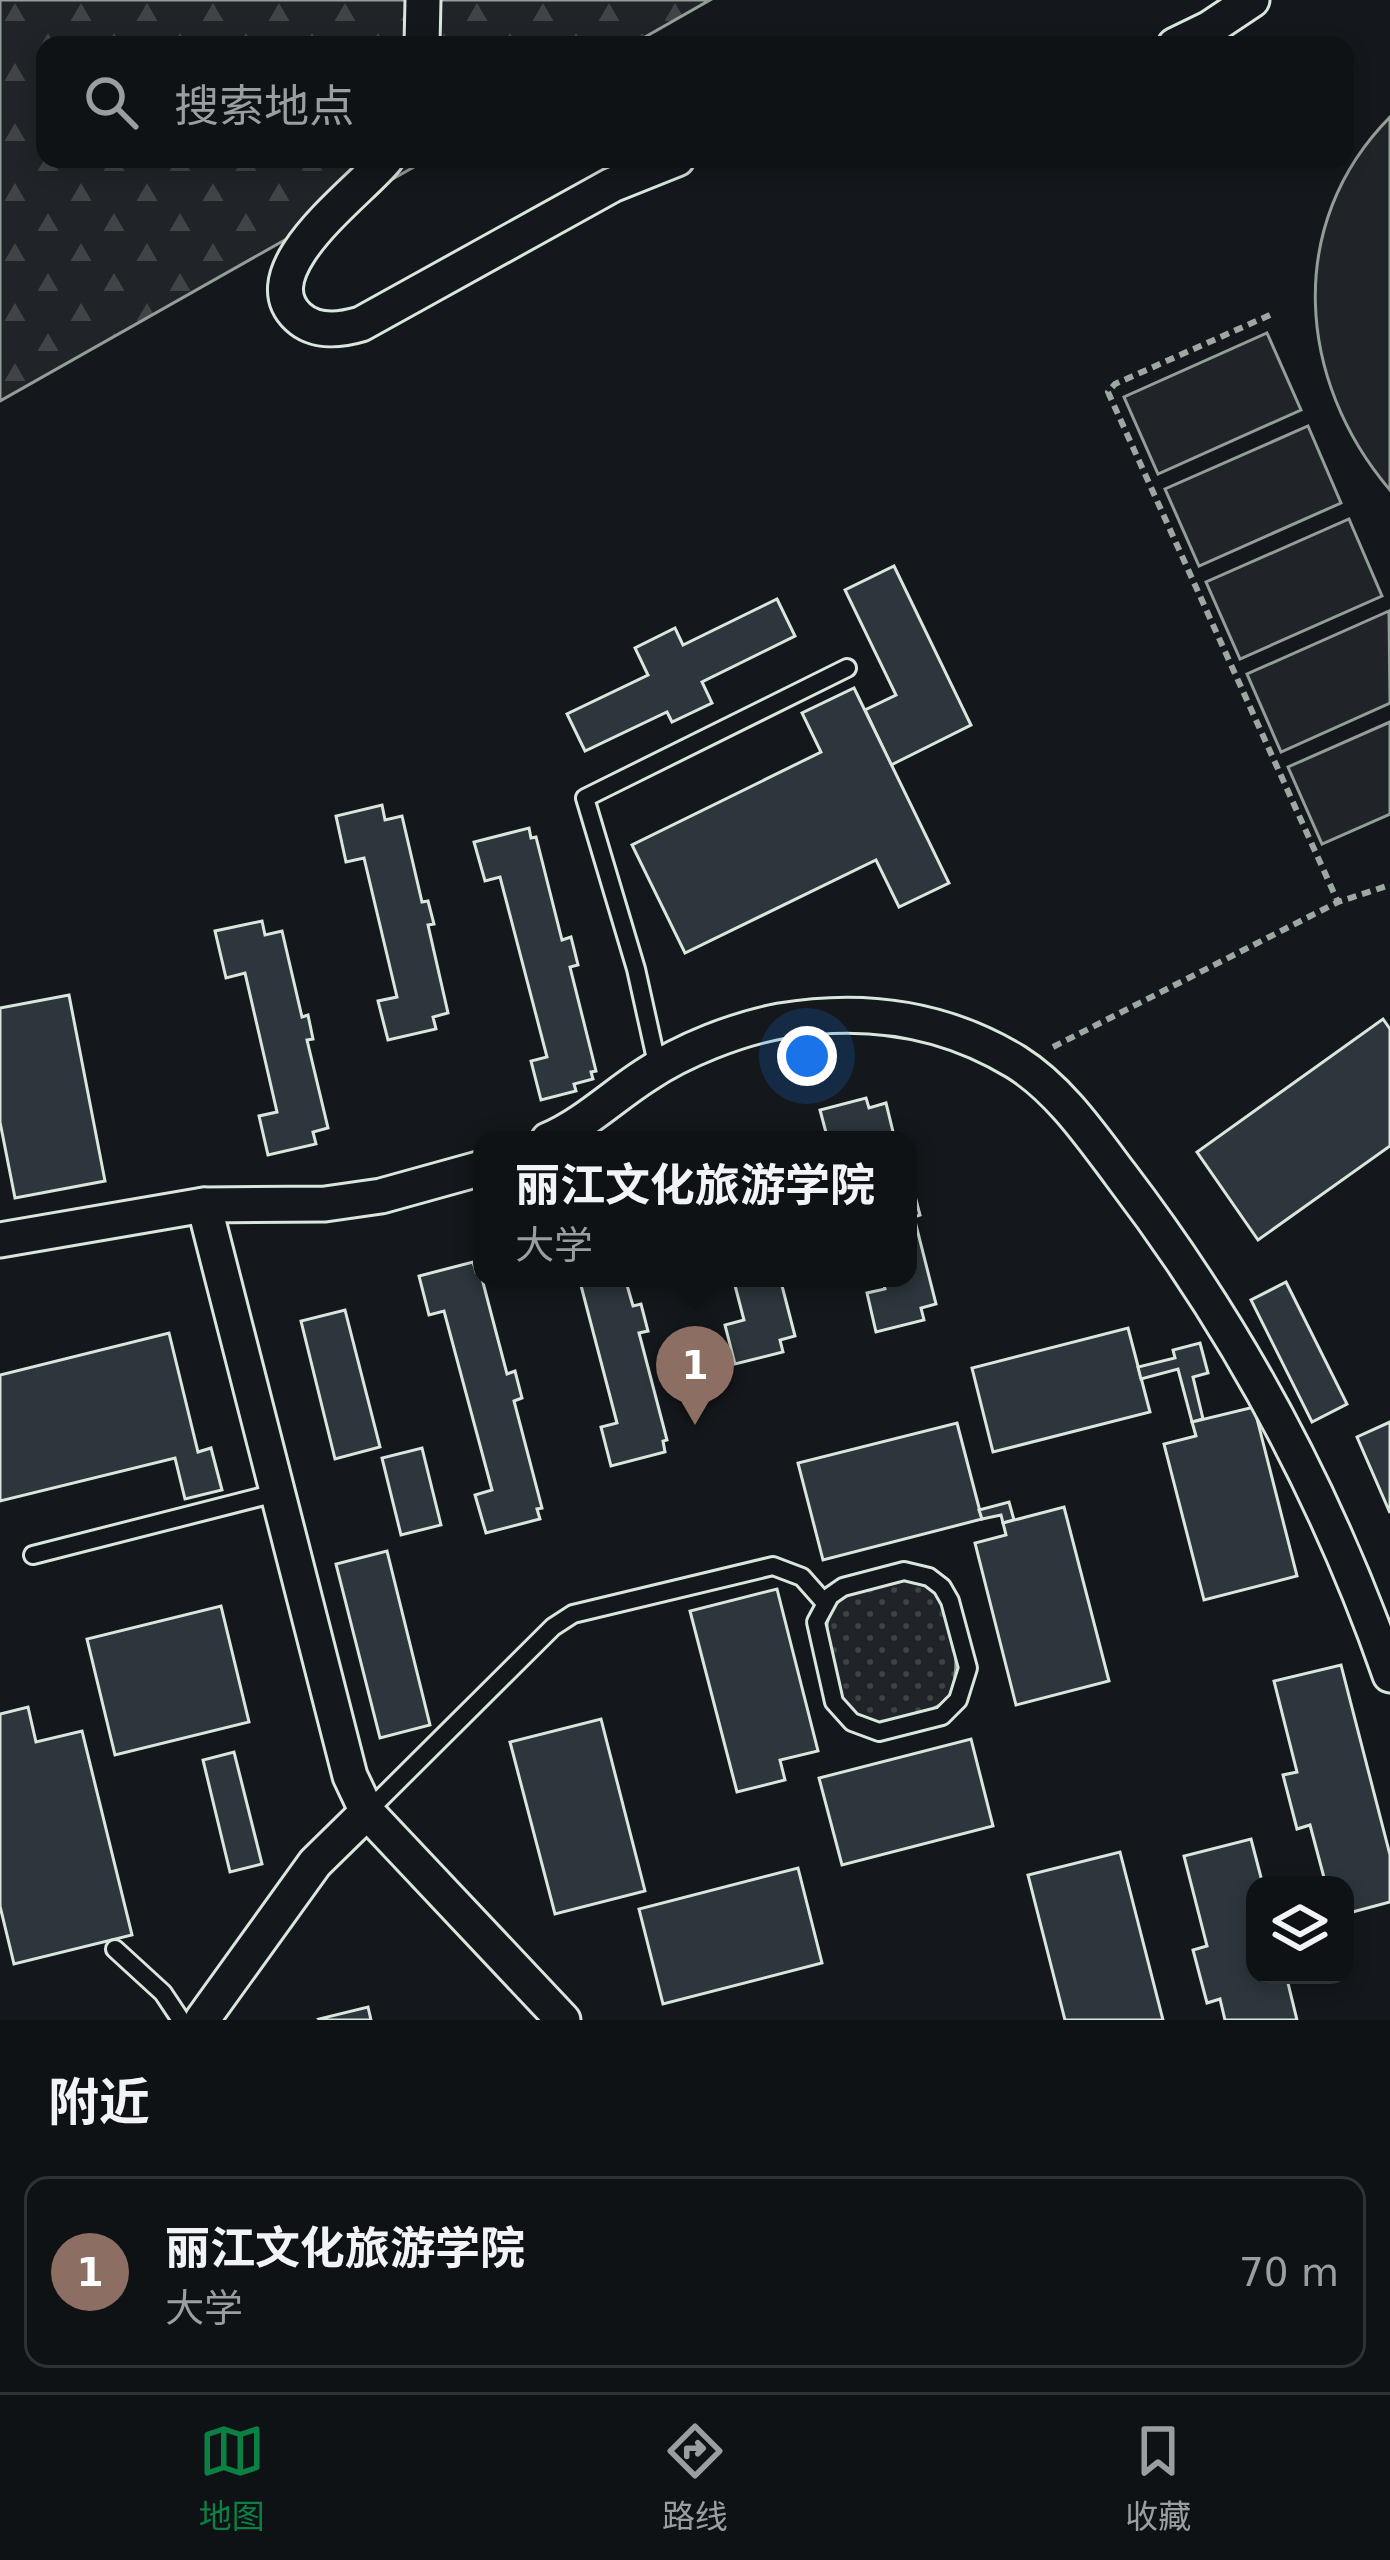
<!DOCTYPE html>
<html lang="zh">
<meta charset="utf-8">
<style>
:root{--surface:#0f1215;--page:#181b1e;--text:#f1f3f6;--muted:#9b9ea0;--line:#2f3234;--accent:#0b8043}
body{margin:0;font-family:"DejaVu Sans","Noto Sans SC",sans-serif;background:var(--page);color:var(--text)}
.controls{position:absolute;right:36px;bottom:36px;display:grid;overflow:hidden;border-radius:24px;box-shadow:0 6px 18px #0003}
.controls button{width:108px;height:108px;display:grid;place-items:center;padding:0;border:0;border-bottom:3px solid var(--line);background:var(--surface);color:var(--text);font:60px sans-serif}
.you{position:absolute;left:807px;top:1056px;width:42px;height:42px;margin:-30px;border:9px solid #fff;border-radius:50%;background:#1a73e8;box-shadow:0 0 0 18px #1a73e833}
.badge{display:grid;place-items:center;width:78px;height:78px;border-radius:50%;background:var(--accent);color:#fff;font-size:39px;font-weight:700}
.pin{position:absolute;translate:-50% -99px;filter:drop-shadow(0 3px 6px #0008)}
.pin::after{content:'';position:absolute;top:63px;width:42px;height:36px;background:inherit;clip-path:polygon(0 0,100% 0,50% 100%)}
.popup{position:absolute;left:473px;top:1131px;width:444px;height:156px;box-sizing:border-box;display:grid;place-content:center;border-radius:24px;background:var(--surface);filter:drop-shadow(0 3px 9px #0005);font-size:39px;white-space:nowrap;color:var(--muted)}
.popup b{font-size:45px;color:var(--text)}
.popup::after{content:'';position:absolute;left:50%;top:100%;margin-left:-24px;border:24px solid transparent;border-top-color:var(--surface)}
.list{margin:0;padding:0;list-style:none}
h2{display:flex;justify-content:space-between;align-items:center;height:156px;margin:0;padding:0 48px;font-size:51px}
h2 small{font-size:39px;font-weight:400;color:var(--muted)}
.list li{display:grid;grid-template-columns:78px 1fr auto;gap:36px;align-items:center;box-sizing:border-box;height:192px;margin:0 24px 24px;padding:0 24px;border:3px solid var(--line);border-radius:24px}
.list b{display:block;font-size:45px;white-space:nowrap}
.list p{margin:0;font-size:39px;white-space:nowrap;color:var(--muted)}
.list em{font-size:39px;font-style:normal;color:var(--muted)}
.icon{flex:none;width:66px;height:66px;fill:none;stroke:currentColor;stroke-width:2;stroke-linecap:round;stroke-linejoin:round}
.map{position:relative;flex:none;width:1390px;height:2020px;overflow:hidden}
.search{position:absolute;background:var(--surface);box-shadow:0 6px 18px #0003;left:36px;right:36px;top:36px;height:132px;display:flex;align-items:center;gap:30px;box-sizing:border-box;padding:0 42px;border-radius:24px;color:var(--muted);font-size:45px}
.sheet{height:372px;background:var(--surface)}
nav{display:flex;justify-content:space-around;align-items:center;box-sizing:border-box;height:168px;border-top:3px solid var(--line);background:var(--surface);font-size:33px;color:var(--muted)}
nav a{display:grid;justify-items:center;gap:6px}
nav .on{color:var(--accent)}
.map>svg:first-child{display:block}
.grass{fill:url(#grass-dots);stroke:#939e99;stroke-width:3}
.forest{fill:url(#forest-firs);stroke:#939e99;stroke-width:3}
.park{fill:#202428;stroke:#939e99;stroke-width:3}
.building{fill:#2c363c;stroke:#d8e6dc;stroke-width:3}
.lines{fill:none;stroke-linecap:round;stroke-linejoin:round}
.lane-casing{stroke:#d8e6dc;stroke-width:22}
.street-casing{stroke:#d8e6dc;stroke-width:39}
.path{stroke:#9da8a2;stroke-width:6;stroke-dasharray:9 6;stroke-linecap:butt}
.lane{stroke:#14181c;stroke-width:16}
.street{stroke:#14181c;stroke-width:33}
</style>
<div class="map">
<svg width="1390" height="2020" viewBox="0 0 1390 2020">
<defs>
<pattern id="grass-dots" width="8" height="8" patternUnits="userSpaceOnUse" patternTransform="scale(3)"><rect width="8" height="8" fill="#202428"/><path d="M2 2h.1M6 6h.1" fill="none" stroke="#404447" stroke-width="1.8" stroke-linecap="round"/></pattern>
<pattern id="forest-firs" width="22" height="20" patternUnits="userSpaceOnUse" patternTransform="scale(3)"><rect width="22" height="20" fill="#202428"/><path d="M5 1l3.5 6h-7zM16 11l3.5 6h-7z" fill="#404447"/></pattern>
</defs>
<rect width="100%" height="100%" fill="#14181c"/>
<path class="grass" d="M905,1579C918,1582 928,1584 937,1595C954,1616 964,1677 947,1699C940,1709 892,1724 879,1723C866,1723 848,1710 841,1699C835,1687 833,1668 830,1654C814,1591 857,1592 905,1579Z"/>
<path class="forest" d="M0,0H710L631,45H45V159H428L0,401Z"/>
<g class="park">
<path d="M1390,117V490C1297,381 1284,224 1390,117Z"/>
<path d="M1267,333L1301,410L1158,474L1124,397Z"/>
<path d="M1308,426L1341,503L1199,566L1165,489Z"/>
<path d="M1349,519L1382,596L1240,659L1206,582Z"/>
<path d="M1389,611L1390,703L1281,752L1247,674Z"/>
<path d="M1390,722V814L1322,844L1288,767Z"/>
</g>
<g class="building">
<path d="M894,566L971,725L891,765L865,710L896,695L845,590Z"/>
<path d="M777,599L795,636L702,682L712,703L672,722L667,712L585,751L567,714L648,675L635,648L675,628L683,645Z"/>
<path d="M854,688L949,883L899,907L876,860L685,953L632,845L821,752L802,713Z"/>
<path d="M382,805L385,820L402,816L422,902L428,901L434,924L428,925L448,1013L433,1017L436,1029L388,1040L378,1001L397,997L364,858L346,862L336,816Z"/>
<path d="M529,828L531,838L536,837L562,940L571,937L578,965L570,967L596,1071L591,1072L593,1079L574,1084L576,1091L541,1100L531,1061L547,1057L500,877L485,881L474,842Z"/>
<path d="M262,921L265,935L282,931L302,1017L308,1015L313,1039L307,1040L328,1128L313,1132L316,1144L268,1155L259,1116L277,1112L245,973L226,978L215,931Z"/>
<path d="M69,995L105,1181L15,1198L0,1122V1008Z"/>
<path d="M1383,1019L1390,1029V1146L1258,1240L1197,1152Z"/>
<path d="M866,1098L869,1108L886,1103L895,1140H828L820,1110Z"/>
<path d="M908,1191L914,1192L920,1215L914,1217L936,1304L921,1308L924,1320L876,1332L867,1293L885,1289L882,1278H908Z"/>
<path d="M473,1262L476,1272L480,1271L507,1374L515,1371L522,1398L514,1401L542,1508L537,1509L540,1519L486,1533L475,1495L492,1490L444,1311L429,1315L419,1276Z"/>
<path d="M579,1278H625L633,1306L641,1304L648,1331L639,1333L667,1440L663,1441L665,1452L611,1466L601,1427L617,1423Z"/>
<path d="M733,1278H780L795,1336L780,1340L783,1352L735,1364L725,1325L744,1320Z"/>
<path d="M1286,1282L1347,1404L1312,1422L1251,1300Z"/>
<path d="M345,1310L380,1447L335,1459L301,1321Z"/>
<path d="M1128,1328L1150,1412L993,1452L972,1368Z"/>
<path d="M169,1333L198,1452L211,1448L222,1490L185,1499L175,1458L0,1501V1375Z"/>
<path d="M1200,1343L1208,1373L1193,1377L1203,1419L1192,1422L1178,1369L1141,1379L1138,1367L1175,1358L1173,1350Z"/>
<path d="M1254,1407L1297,1576L1204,1600L1164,1444L1196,1436L1192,1422Z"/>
<path d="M1390,1422V1513L1357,1437Z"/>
<path d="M957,1423L982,1519L823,1560L798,1463Z"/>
<path d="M422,1448L441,1525L401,1535L382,1458Z"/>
<path d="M1009,1502L1014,1520L1003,1523L1001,1515L982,1519L979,1510Z"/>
<path d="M1064,1507L1109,1681L1016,1705L975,1543L1006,1535L1003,1523Z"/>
<path d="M387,1551L430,1725L380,1738L336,1564Z"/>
<path d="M777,1589L818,1751L780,1760L785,1780L737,1792L690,1611Z"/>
<path d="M221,1606L249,1722L115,1755L87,1639Z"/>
<path d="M1341,1665L1390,1855V1902L1345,1914V1885H1326L1310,1825L1297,1829L1283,1775L1297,1772L1274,1681Z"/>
<path d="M28,1707L36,1742L82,1731L132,1935L14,1964L0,1906V1714Z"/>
<path d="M601,1719L645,1891L555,1914L510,1742Z"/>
<path d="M971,1739L993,1826L842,1865L819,1778Z"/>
<path d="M234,1752L262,1864L230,1872L203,1760Z"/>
<path d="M1251,1839L1263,1885H1255V1975H1286L1297,2020H1225L1220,1999L1207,2003L1193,1950L1207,1946L1184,1856Z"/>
<path d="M1120,1852L1163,2020H1065L1028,1875Z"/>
<path d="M798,1868L822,1963L663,2004L639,1909Z"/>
<path d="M368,2007L371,2020H320L319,2019Z"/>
</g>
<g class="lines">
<defs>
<g id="lane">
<path d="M658,1068L636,969L585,798L847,668"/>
<path d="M33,1555L276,1493"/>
<path d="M904,1571L929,1577L942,1587L950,1601L968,1668L958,1700L942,1716L879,1732L852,1722L834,1702L816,1622L830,1596L843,1587Z"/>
<path d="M367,1812L553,1627L573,1614L773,1566L802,1577L825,1603"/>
<path d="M115,1949L163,1993L181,2020"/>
</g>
<g id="street">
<path d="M422,45L423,0"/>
<path d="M1175,45L1210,28L1252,0"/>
<path d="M386,159C362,190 248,270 298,317C315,333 341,330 361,324L612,185L677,159"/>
<path d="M548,1140C585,1124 613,1096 646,1075C683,1050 737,1029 780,1021C863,1007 944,1018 1016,1062C1059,1089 1090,1134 1120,1174C1236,1326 1327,1494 1390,1675"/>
<path d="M204,1205L350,1776L367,1812L563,2020"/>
<path d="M0,1240L204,1205L325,1204L381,1196L482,1168"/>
<path d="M202,2020L315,1863L367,1812"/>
</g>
</defs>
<use href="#lane" class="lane-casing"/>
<use href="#street" class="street-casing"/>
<g class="path">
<path d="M1270,315L1115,384L1108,392L1338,902"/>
<path d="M1053,1047L1338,902L1390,885"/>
</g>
<use href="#lane" class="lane"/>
<use href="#street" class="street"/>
</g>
</svg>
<div class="controls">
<button><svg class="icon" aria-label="layers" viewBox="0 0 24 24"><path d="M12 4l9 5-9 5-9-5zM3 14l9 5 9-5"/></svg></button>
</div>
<div class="you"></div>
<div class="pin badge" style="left:695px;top:1425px;background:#8d6e63">1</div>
<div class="popup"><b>丽江文化旅游学院</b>大学</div>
<div class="search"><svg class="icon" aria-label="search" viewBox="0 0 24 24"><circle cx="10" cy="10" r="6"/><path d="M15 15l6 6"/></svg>搜索地点</div>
</div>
<section class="sheet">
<h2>附近<small></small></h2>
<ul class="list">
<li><span class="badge" style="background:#8d6e63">1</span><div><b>丽江文化旅游学院</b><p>大学</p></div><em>70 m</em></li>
</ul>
</section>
<nav>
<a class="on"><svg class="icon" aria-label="map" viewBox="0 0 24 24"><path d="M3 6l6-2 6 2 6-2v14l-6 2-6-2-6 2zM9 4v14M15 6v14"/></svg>地图</a>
<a><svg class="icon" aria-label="directions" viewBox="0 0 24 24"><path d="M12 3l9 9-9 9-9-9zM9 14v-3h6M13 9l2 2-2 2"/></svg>路线</a>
<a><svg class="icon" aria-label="saved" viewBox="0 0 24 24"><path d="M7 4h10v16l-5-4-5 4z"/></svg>收藏</a>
</nav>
